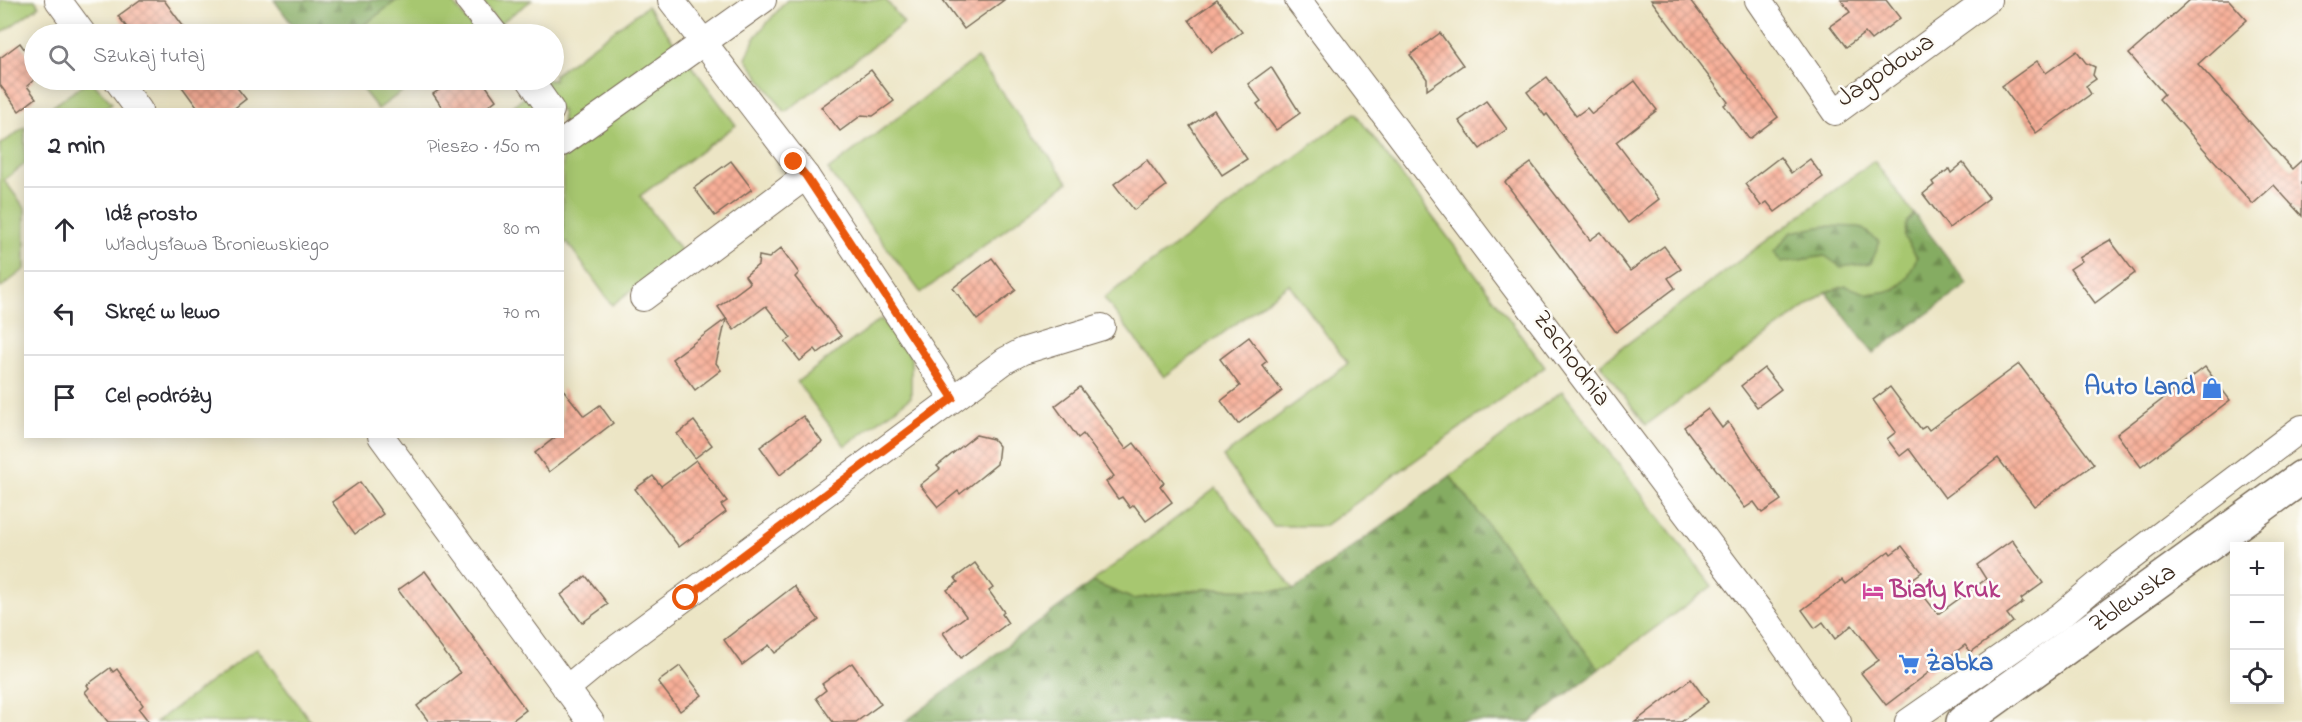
<!DOCTYPE html>
<html lang="pl">
<meta charset="utf-8">
<style>
:root{--surface:#fff;--page:#f7f7f7;--text:#2b2b33;--muted:#7c7c81;--line:#e1e1e2}
body{margin:0;font-family:"Indie Flower",sans-serif;background:var(--page);color:var(--text)}
.controls{position:absolute;right:18px;bottom:18px;display:grid;overflow:hidden;border-radius:0px;box-shadow:0 3px 15px #0003}
.controls button{width:54px;height:54px;display:grid;place-items:center;padding:0;border:0;border-bottom:2px solid var(--line);background:var(--surface);color:var(--text);font:30px sans-serif}
.stop{position:absolute;width:18px;height:18px;margin:-14px;border:4px solid #ea580c;border-radius:50%;background:#fff}
.stop.end{background:#ea580c;border-color:#fff;box-shadow:0 2px 6px #0008}
.list{margin:0;padding:0;list-style:none}
h2{display:flex;justify-content:space-between;align-items:center;height:78px;margin:0;padding:0 24px;font-size:26px}
h2 small{font-size:20px;font-weight:400;color:var(--muted)}
.list li{display:grid;grid-template-columns:39px 1fr auto;gap:18px;align-items:center;box-sizing:border-box;height:84px;padding:0 24px;border-top:2px solid var(--line)}
.list b{display:block;font-size:22px;white-space:nowrap}
.list p{margin:0;font-size:20px;white-space:nowrap;color:var(--muted)}
.list em{font-size:20px;font-style:normal;color:var(--muted)}
.icon{flex:none;width:33px;height:33px;fill:none;stroke:currentColor;stroke-width:2;stroke-linecap:round;stroke-linejoin:round}
.map{position:relative;flex:none;width:2302px;height:722px;overflow:hidden}
.search{position:absolute;background:var(--surface);box-shadow:0 3px 15px #0003;left:24px;top:24px;width:540px;height:66px;display:flex;align-items:center;gap:15px;box-sizing:border-box;padding:0 21px;border-radius:33px;color:var(--muted);font-size:22px}
.panel{position:absolute;background:var(--surface);box-shadow:0 3px 15px #0003;left:24px;top:108px;width:540px;height:330px;border-radius:0px}
.map>svg:first-child{display:block}
.green{fill:#a7c770;stroke:#717847;stroke-width:1.5}
.forest{fill:url(#forest-firs);stroke:#606b40;stroke-width:1.5}
.building{fill:url(#building-cross-hatch)}
.lines{fill:none;stroke-linecap:round;stroke-linejoin:round}
.minor-casing{stroke:#796b58;stroke-width:28}
.primary-casing{stroke:#796b58;stroke-width:36}
.minor{stroke:#fff;stroke-width:26}
.primary{stroke:#fff;stroke-width:33}
.route{stroke:#ea580c;stroke-width:8}
.labels{text-anchor:middle;dominant-baseline:central;stroke-width:5;stroke-linejoin:round;paint-order:stroke}
.street-label{font-size:26px;fill:#3b2a1e;stroke:#fdfcf7}
.shop-label{font-size:26px;font-weight:bold;fill:#366cbe;stroke:#fdfcf7;text-anchor:end}
.hotel-label{font-size:26px;font-weight:bold;fill:#b23c85;stroke:#fdfcf7;text-anchor:start}
</style>
<div class="map">
<svg width="2302" height="722" viewBox="0 0 2302 722">
<defs>
<pattern id="forest-firs" width="22" height="20" patternUnits="userSpaceOnUse" patternTransform="scale(1.5)"><rect width="22" height="20" fill="#85ac62"/><path d="M5 1l3.5 6h-7zM16 11l3.5 6h-7z" fill="#6e8c50"/></pattern>
<pattern id="building-cross-hatch" width="8" height="8" patternUnits="userSpaceOnUse" patternTransform="scale(1.5)"><rect width="8" height="8" fill="#f8af98"/><path d="M0 0l8 8M0 8l8-8" fill="none" stroke="#ca8f7b"/></pattern>
</defs>
<rect width="100%" height="100%" fill="#fdfcf7"/>
<filter id="ink" filterUnits="userSpaceOnUse"><feTurbulence type="fractalNoise" baseFrequency=".0167" numOctaves="2"/><feDisplacementMap in="SourceGraphic" scale="12" xChannelSelector="R" yChannelSelector="G"/><feConvolveMatrix kernelMatrix="1 2 1 2 8 2 1 2 1" color-interpolation-filters="sRGB"/></filter>
<filter id="wash" filterUnits="userSpaceOnUse"><feTurbulence type="fractalNoise" baseFrequency=".008" numOctaves="4" result="noise"/><feDisplacementMap in="SourceGraphic" scale="24" xChannelSelector="R" yChannelSelector="G"/><feGaussianBlur stdDeviation="1.35" result="paint"/><feColorMatrix in="noise" values="0 0 0 0 0 0 0 0 0 0 0 0 0 0 0 0 0 1.4 0 .05"/><feComposite in="paint" operator="in"/></filter>
<g filter="url(#wash)">
<rect width="100%" height="100%" fill="#ece5c5"/>
<g class="green">
<path d="M0,0H35L39,6L0,34Z"/>
<path d="M397,0H451L477,34H352Z"/>
<path d="M481,0H532L499,24Z"/>
<path d="M787,0H886L904,23L785,112L746,59L755,37Z"/>
<path d="M647,6L736,125L640,196L682,252L612,305L567,242L563,245L562,110H508L547,80H554V75Z"/>
<path d="M977,58L1068,182L921,293L828,170Z"/>
<path d="M90,80L112,103L103,109H49Z"/>
<path d="M355,80H418L378,109Z"/>
<path d="M1355,113L1545,367L1324,526H1273L1223,457L1348,364L1289,284L1164,377L1104,298Z"/>
<path d="M25,127V164L4,180L25,208V269L0,288V145Z"/>
<path d="M1874,161L1914,214L1907,222C1910,233 1915,244 1916,255C1918,279 1889,297 1867,294C1846,290 1850,285 1826,292L1646,425L1600,364Z"/>
<path d="M881,319L911,357V397L845,446L797,382Z"/>
<path d="M1562,391L1712,586L1599,669L1450,476Z"/>
<path d="M1216,488L1294,590L1205,589L1133,599L1092,582Z"/>
<path d="M257,648L311,722H156Z"/>
</g>
<g class="forest">
<path d="M274,0H397L352,34H299Z"/>
<path d="M1914,214L1968,284L1873,353L1826,292L1846,286L1868,294L1896,290L1908,277L1917,257L1904,237L1907,222Z"/>
<path d="M1825,226L1860,227L1880,242L1871,263L1841,267L1825,256L1781,263L1774,252L1791,232Z"/>
<path d="M1450,476L1599,669L1531,722H905L1092,582L1133,599L1205,589L1294,590Z"/>
</g>
<g id="blocks">
<g class="building">
<path d="M140,0H164L189,34H132L118,16Z"/>
<path d="M943,0H1004L964,29Z"/>
<path d="M1217,0L1242,32L1212,52L1189,20Z"/>
<path d="M1651,0H1690L1778,117L1749,139L1724,105L1728,102Z"/>
<path d="M1841,0H1886L1900,18L1871,40L1865,33L1846,47L1830,26L1850,12Z"/>
<path d="M2190,0H2229L2247,20L2198,64L2292,169L2302,160V216L2274,185L2253,204L2159,99L2164,94L2129,54Z"/>
<path d="M1440,33L1463,65L1427,90V79L1410,55Z"/>
<path d="M20,43L34,63V80L27,86L36,98L19,111L0,85V58Z"/>
<path d="M2077,51L2086,63L2095,67L2093,75L2096,79L2086,86L2091,94L2036,133L2002,86L2037,61L2046,73Z"/>
<path d="M1271,67L1300,113L1276,130L1257,104L1261,101L1248,84Z"/>
<path d="M871,70L894,101L873,116L862,115L840,131L821,107Z"/>
<path d="M1547,77L1576,116L1587,108L1592,114L1635,81L1657,110L1616,142L1659,199L1628,223L1547,114L1545,116L1527,92Z"/>
<path d="M177,80H231L246,99L232,110H199Z"/>
<path d="M437,80H482L496,100L483,110H444L433,94L442,88Z"/>
<path d="M1486,101L1507,129L1480,149L1459,121Z"/>
<path d="M1214,110L1247,159L1222,175L1190,126Z"/>
<path d="M1780,157L1791,173L1810,159L1823,177L1775,212L1767,202L1761,206L1745,184Z"/>
<path d="M1147,160L1166,186L1134,210L1114,184Z"/>
<path d="M731,161L752,189L715,216L694,188Z"/>
<path d="M1531,163L1590,240L1601,232L1630,271L1664,246L1681,269L1668,278L1675,288L1616,332L1505,182Z"/>
<path d="M1963,163L1989,198L1949,228L1923,194L1934,185L1932,182L1949,169L1951,173Z"/>
<path d="M2110,240L2135,273L2095,303L2070,269L2082,261L2079,258Z"/>
<path d="M781,248L799,273L795,277L841,336L818,353L815,349L800,361L785,342L791,338L766,306L734,330L718,307L750,283L745,276L758,265L759,256L769,258Z"/>
<path d="M992,258L1016,290L977,320L953,288Z"/>
<path d="M726,319L716,363L721,370L695,390L672,359Z"/>
<path d="M1249,337L1267,361L1262,365L1282,391L1238,424L1221,401L1240,386L1220,359Z"/>
<path d="M2019,364L2094,464L2034,506L1998,458L1945,498L1909,449L1900,456L1887,439L1896,432L1873,400L1890,387L1921,429L1926,426L1929,430Z"/>
<path d="M2205,367L2230,400L2141,467L2117,434Z"/>
<path d="M1764,368L1781,389L1757,407L1741,386Z"/>
<path d="M1080,387L1126,449L1134,443L1164,483L1160,486L1172,502L1146,521L1134,505L1130,508L1122,497L1118,499L1106,482L1114,476L1083,434L1078,438L1055,406Z"/>
<path d="M562,388L584,416L600,405L613,423L549,472L535,453L557,436H562Z"/>
<path d="M1708,409L1722,428L1728,422L1781,500L1762,513L1754,502L1745,508L1684,427Z"/>
<path d="M803,416L822,442L780,475L760,447Z"/>
<path d="M694,421L712,445L695,458L677,434Z"/>
<path d="M976,435L993,439L999,446L997,464L960,494L958,491L938,507L920,485L940,469L937,466Z"/>
<path d="M696,460L727,501L721,505L726,512L679,547L635,489L653,476L661,486Z"/>
<path d="M360,482L383,514L355,534L332,502Z"/>
<path d="M2012,540L2043,583L2021,599L2023,602L2007,614L2013,622L1971,652L1965,645L1886,705L1861,673L1879,660L1852,625L1835,639L1823,622L1815,628L1802,610L1842,580L1845,584L1889,551L1891,554L1902,546L1922,572L1911,580L1938,614L1986,579L1977,565Z"/>
<path d="M975,563L993,588L989,591L1004,612L1002,614L1008,623L961,658L943,633L966,616L947,590L958,582L955,578Z"/>
<path d="M425,571L526,710L510,722H429L417,706L460,673L398,590Z"/>
<path d="M586,576L608,604L582,623L561,595Z"/>
<path d="M794,586L819,620L775,653L769,645L742,665L724,640Z"/>
<path d="M852,663L881,704L856,722H833L816,698L826,690L822,684Z"/>
<path d="M680,666L702,695L680,711L658,682Z"/>
<path d="M110,668L113,672L117,669L143,705L139,709L149,722H108L85,692L89,688L87,685Z"/>
<path d="M1691,679L1708,702L1681,722H1635Z"/>
</g>
</g>
</g>
<g filter="url(#ink)">
<use href="#blocks" fill-opacity="0" stroke="#796b58" stroke-width="1.5"/>
<g class="lines">
<defs>
<g id="minor">
<path d="M58,0L83,34"/>
<path d="M468,0L495,34"/>
<path d="M671,0L806,176L953,398"/>
<path d="M1298,0L1765,618L1838,722"/>
<path d="M1758,0L1835,112L1988,0"/>
<path d="M117,80L139,110"/>
<path d="M530,80L551,110"/>
<path d="M562,143L763,0"/>
<path d="M643,298L806,176"/>
<path d="M381,436L591,722"/>
<path d="M566,689L606,656L1006,360L1023,351L1102,327"/>
<path d="M1908,722L2060,616L2121,565L2302,428"/>
</g>
<g id="primary">
<path id="s1" d="M1963,722L2302,477"/>
</g>
</defs>
<use href="#minor" class="minor-casing"/>
<use href="#primary" class="primary-casing"/>
<use href="#minor" class="minor"/>
<use href="#primary" class="primary"/>
</g>
</g>
<g class="lines" filter="url(#ink)">
<path class="route" d="M686,598L953,398L806,176L794,162"/>
</g>
<defs>
<symbol id="shop-bare" viewBox="-9 -9 18 18"><path d="M-5-2.5h2.3a2.7 3.5 0 0 1 5.4 0H5L5.5 6h-11ZM-1.5-2.5h3a1.5 2.3 0 0 0-3 0Z" fill="#3f7fe0" stroke="#fdfcf7" stroke-width="2.5" paint-order="stroke"/></symbol>
<symbol id="hotel-bare" viewBox="-9 -9 18 18"><path d="M-6-4.5h1.5V1H6V5H4.5V3h-9V5H-6ZM-4 0a1.8 1.8 0 1 1 3.6 0ZM.5 0V-2.5h3Q6-2.5 6 0Z" fill="#d1479c" stroke="#fdfcf7" stroke-width="2.5" paint-order="stroke"/></symbol>
<symbol id="supermarket-bare" viewBox="-9 -9 18 18"><path d="M-6-5.5h2.5l.6 2H6L4.5 2H-2.5L-4.4-4H-6ZM-1.5 3.2a1.3 1.3 0 1 0 .1 0ZM3 3.2a1.3 1.3 0 1 0 .1 0Z" fill="#3f7fe0" stroke="#fdfcf7" stroke-width="2.5" paint-order="stroke"/></symbol>
</defs>
<g fill-rule="evenodd">
<use href="#shop-bare" x="2197" y="373" width="30" height="30"/>
<use href="#hotel-bare" x="1858" y="576" width="30" height="30"/>
<use href="#supermarket-bare" x="1894" y="649" width="30" height="30"/>
</g>
<g class="labels">
<g class="street-label">
<text transform="translate(1886 71) rotate(-34)">Jagodowa</text>
<text transform="translate(1571 359) rotate(53)">Zachodnia</text>
<text stroke="none"><textPath href="#s1" startOffset="210">Zblewska</textPath></text>
</g>
<g class="shop-label">
<text x="2195" y="388">Auto Land</text>
<text x="1926" y="664" text-anchor="start">Żabka</text>
</g>
<g class="hotel-label">
<text x="1890" y="591">Biały Kruk</text>
</g>
</g>
</svg>
<div class="controls">
<button>+</button>
<button>−</button>
<button><svg class="icon" aria-label="locate" viewBox="0 0 24 24"><circle cx="12" cy="12" r="6"/><path d="M12 2v4M12 18v4M2 12h4M18 12h4"/></svg></button>
</div>
<div class="stop" style="left:686px;top:598px"></div>
<div class="stop end" style="left:794px;top:162px"></div>
<div class="search"><svg class="icon" aria-label="search" viewBox="0 0 24 24"><circle cx="10" cy="10" r="6"/><path d="M15 15l6 6"/></svg>Szukaj tutaj</div>
<section class="panel">
<h2>2 min<small>Pieszo · 150 m</small></h2>
<ul class="list">
<li><svg class="icon" aria-label="ahead" viewBox="0 0 24 24"><path d="M12 20V5M6 11l6-6 6 6"/></svg><div><b>Idź prosto</b><p>Władysława Broniewskiego</p></div><em>80 m</em></li>
<li><svg class="icon" aria-label="left" viewBox="0 0 24 24"><path d="M17 20v-9H6M10 6l-5 5 5 5"/></svg><div><b>Skręć w lewo</b></div><em>70 m</em></li>
<li><svg class="icon" aria-label="arrive" viewBox="0 0 24 24"><path d="M6 21V4h12l-3 4 3 4H6"/></svg><div><b>Cel podróży</b></div></li>
</ul>
</section>
</div>
